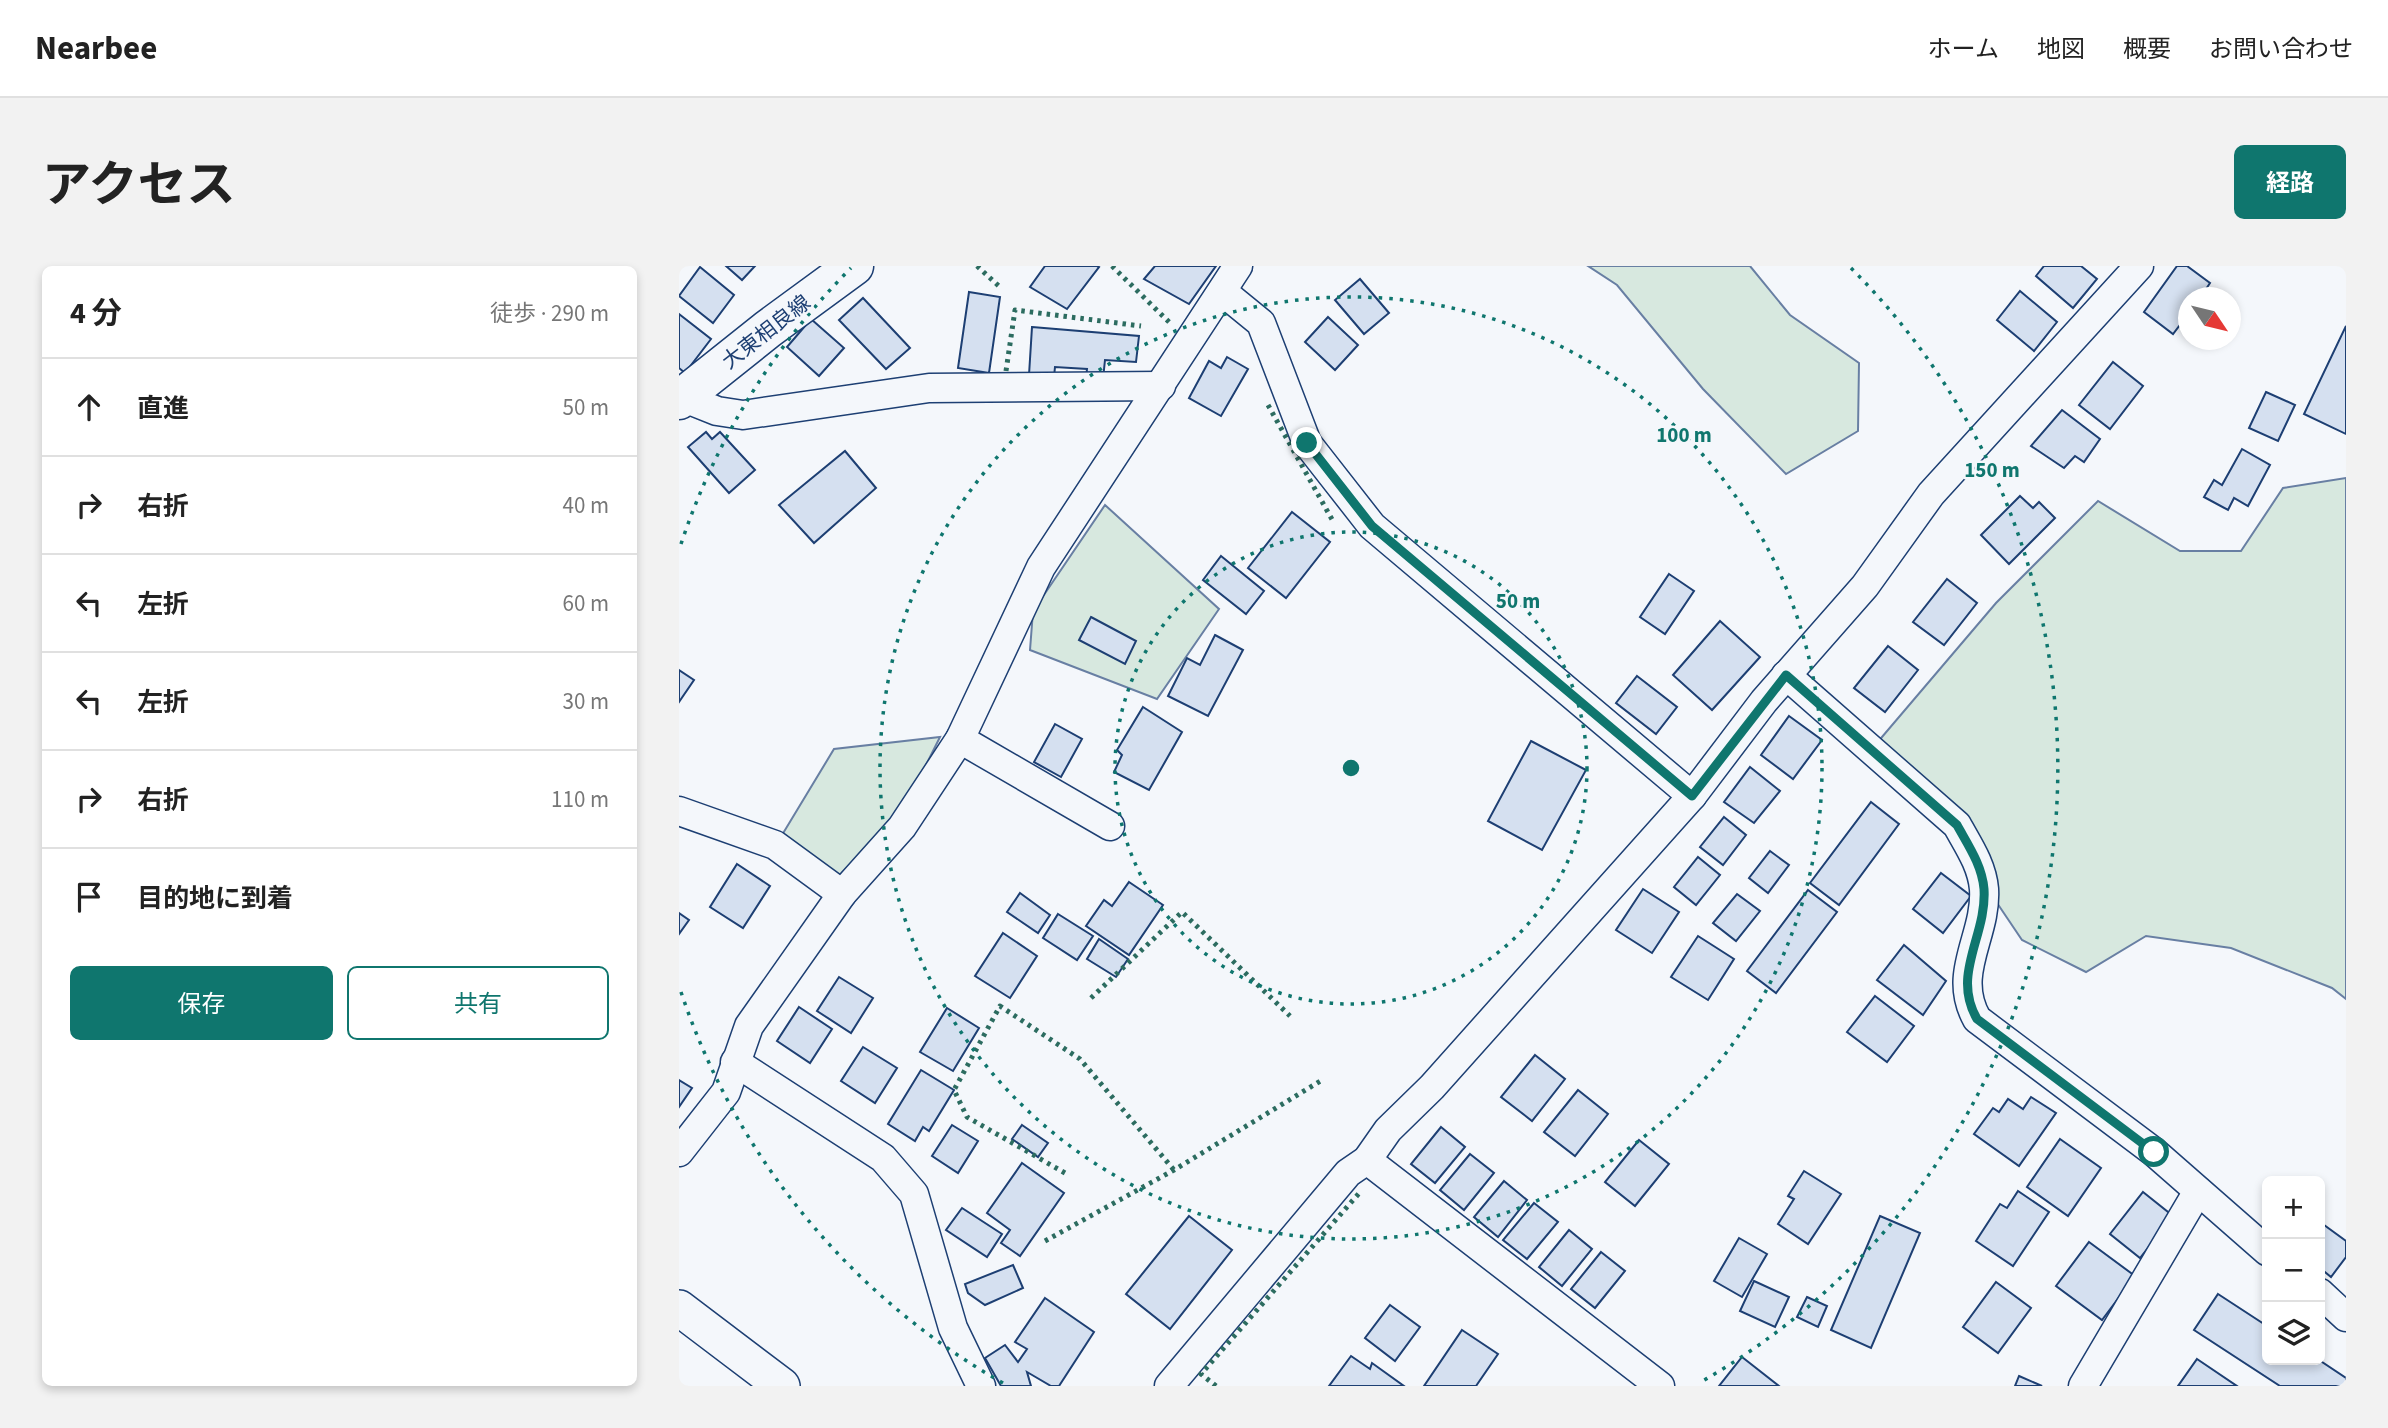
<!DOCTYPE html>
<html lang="ja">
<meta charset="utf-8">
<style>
:root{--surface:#fff;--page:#f2f2f2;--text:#222;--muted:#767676;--line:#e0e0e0;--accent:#0f766e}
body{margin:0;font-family:"Source Sans 3","Noto Sans JP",sans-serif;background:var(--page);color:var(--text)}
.controls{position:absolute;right:21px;bottom:21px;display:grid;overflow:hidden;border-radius:10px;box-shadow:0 4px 10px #0003}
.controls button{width:63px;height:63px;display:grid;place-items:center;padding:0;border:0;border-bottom:2px solid var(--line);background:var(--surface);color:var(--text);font:35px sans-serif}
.compass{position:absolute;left:1499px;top:21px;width:63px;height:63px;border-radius:50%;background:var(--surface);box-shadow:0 4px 10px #0003;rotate:125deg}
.stop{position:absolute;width:21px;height:21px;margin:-16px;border:5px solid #0f766e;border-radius:50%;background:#fff}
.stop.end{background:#0f766e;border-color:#fff;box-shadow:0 2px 7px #0008}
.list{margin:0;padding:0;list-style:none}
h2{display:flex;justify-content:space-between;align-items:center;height:91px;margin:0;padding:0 28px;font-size:30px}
h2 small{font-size:23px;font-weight:400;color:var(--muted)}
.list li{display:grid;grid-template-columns:46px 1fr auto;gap:21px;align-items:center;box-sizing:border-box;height:98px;padding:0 28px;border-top:2px solid var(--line)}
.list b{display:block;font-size:26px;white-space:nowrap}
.list em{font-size:23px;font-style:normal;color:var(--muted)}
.actions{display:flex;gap:14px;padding:21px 28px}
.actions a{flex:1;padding:16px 0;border:2px solid var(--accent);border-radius:10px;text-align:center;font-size:24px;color:var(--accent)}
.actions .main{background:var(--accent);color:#fff}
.icon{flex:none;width:38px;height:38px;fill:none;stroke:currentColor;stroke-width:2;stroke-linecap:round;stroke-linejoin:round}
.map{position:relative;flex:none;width:1667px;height:1120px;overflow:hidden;border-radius:10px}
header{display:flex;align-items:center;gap:42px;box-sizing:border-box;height:98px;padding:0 35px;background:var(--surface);border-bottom:2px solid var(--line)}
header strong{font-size:33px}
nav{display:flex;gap:38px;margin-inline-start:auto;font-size:24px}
.intro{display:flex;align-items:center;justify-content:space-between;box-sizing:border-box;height:168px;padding:0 42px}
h1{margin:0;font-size:49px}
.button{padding:18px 32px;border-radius:10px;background:var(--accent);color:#fff;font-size:24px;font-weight:700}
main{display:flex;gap:42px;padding:0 42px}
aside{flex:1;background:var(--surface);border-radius:10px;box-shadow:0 4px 10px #0003}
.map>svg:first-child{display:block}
.green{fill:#d7e8df;stroke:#687fa3;stroke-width:2}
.building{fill:#d5e0f0;stroke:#1d3f73;stroke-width:2}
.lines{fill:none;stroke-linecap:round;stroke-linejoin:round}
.minor-casing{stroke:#1d3f73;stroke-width:31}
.tertiary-casing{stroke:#1d3f73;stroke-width:38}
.secondary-casing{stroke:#1d3f73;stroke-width:41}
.minor{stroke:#f4f7fb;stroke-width:28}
.tertiary{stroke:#f4f7fb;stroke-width:35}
.secondary{stroke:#f4f7fb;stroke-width:38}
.hedge{stroke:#2c6c60;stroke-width:5;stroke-dasharray:3.5 5;stroke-linecap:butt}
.route{stroke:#0f766e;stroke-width:9}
.ring{fill:none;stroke:#0f766e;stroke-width:3.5;stroke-dasharray:3.5 7}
.labels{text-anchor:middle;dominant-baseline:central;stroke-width:5;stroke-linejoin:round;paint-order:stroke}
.street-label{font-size:21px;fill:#1d3f73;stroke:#f4f7fb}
.centre{fill:#0f766e;stroke:#f4f7fb;stroke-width:3.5}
.ring-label{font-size:21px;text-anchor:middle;font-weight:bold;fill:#0f766e;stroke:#f4f7fb;stroke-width:5;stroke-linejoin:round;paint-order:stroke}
</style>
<header>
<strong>Nearbee</strong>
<nav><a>ホーム</a><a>地図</a><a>概要</a><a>お問い合わせ</a></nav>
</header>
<div class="intro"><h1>アクセス</h1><a class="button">経路</a></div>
<main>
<aside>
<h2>4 分<small>徒歩 · 290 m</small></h2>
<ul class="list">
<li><svg class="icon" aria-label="ahead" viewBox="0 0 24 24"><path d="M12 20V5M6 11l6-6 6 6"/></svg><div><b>直進</b></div><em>50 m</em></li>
<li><svg class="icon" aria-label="right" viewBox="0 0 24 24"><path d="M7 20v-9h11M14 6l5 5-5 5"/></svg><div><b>右折</b></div><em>40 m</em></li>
<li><svg class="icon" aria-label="left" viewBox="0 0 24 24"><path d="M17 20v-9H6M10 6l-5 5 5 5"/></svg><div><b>左折</b></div><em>60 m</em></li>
<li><svg class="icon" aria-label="left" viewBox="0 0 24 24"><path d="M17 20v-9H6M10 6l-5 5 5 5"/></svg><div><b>左折</b></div><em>30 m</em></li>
<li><svg class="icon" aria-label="right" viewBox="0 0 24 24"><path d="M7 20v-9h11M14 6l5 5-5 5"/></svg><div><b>右折</b></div><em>110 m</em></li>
<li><svg class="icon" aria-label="arrive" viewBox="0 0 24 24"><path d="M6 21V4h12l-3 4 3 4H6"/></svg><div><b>目的地に到着</b></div></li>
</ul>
<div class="actions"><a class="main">保存</a><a>共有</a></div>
</aside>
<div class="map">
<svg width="1667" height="1120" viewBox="0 0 1667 1120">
<rect width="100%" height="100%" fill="#f4f7fb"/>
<g class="green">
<path d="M909,0H1071L1111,49L1180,97L1179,165L1107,208L1024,123L938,19Z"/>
<path d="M1667,212V733L1653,722L1552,682L1467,670L1407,706L1343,674L1248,533L1197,478L1317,337L1419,235L1501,285H1562L1604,222Z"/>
<path d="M426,239L540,343L478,433L351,384L354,345Z"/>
<path d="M261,471L225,543L156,614L103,569L155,483Z"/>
</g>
<g class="building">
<path d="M47,0H76L63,14Z"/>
<path d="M366,0H418L420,1L388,43L351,21Z"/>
<path d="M476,0H537L510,38L465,13Z"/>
<path d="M1365,0H1402L1418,13L1394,42L1357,10Z"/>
<path d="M1498,0H1508L1531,17L1521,32H1510V47L1494,68L1465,46Z"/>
<path d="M21,1L55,29L34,57L0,30Z"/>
<path d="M681,13L710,47L685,68L656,34Z"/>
<path d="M1341,25L1378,56L1355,85L1318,54Z"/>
<path d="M290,26L321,31L310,107L279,102Z"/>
<path d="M184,32L231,82L207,103L160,54Z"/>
<path d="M0,48L32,73L6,107L0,102Z"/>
<path d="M649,51L679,79L656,104L626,76Z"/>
<path d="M132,53L165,82L140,110L108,81Z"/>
<path d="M1667,60V168L1625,148Z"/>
<path d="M353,61L460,70L457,96L426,94L424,113L407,112L408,103L376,101L375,111L350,109Z"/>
<path d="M548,91L569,103L542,150L510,132L530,95L542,102Z"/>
<path d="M1434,96L1464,120L1431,163L1400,139Z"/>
<path d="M1587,126L1616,139L1599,175L1570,162Z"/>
<path d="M1383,144L1421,173L1405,196L1396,190L1385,202L1352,180Z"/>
<path d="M27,166L33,173L41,166L76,204L50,227L9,181Z"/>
<path d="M1563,183L1591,199L1569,240L1555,232L1549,244L1525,231L1535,214L1543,219Z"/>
<path d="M166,185L197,222L135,277L100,239Z"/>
<path d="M1341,230L1354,242L1360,236L1376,252L1330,298L1302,269Z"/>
<path d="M613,246L651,276L607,332L569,302Z"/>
<path d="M542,290L585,325L567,348L524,314Z"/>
<path d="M990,308L1015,325L986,368L961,351Z"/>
<path d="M1268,313L1298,337L1265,379L1234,356Z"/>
<path d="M412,351L457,375L446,398L400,374Z"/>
<path d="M1041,355L1081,391L1033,444L994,409Z"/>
<path d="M536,369L564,384L529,450L489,430L508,392L521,399Z"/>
<path d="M1209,380L1239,404L1206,446L1175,422Z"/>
<path d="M0,404L15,414L0,436Z"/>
<path d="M958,410L998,441L977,468L937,437Z"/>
<path d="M464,441L503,466L470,524L435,506L443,489L438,484Z"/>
<path d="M1110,450L1143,474L1114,513L1082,489Z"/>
<path d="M376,458L403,473L382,511L355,496Z"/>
<path d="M852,475L907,504L863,584L809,555Z"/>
<path d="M1071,501L1101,525L1075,557L1045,536Z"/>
<path d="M1192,536L1220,558L1160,639L1131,617Z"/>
<path d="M1045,551L1067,569L1044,599L1021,581Z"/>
<path d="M1091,585L1110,599L1089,627L1070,612Z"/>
<path d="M1019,591L1041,609L1017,639L995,621Z"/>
<path d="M58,598L91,620L64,662L31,641Z"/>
<path d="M1262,607L1292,630L1264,667L1234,643Z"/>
<path d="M450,616L484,639L450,689L407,660L425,634L433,640Z"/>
<path d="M964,623L1000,646L973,687L937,664Z"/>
<path d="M1129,624L1158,646L1097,727L1068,705Z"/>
<path d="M341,627L371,649L359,667L328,646Z"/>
<path d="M1058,628L1081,645L1057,675L1034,657Z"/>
<path d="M0,647L10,654L0,668Z"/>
<path d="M379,648L414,670L398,694L364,672Z"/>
<path d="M324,667L358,690L331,732L296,710Z"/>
<path d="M1019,670L1055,693L1029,734L992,711Z"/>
<path d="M420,673L449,693L437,711L408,693Z"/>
<path d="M1225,679L1267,715L1244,749L1198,714Z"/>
<path d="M160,711L194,732L172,767L138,745Z"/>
<path d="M1196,730L1235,760L1208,796L1168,766Z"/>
<path d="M120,741L153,763L131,797L98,775Z"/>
<path d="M268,742L300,762L274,805L241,786Z"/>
<path d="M184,781L218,802L196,837L162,815Z"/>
<path d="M856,789L886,813L853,855L822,831Z"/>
<path d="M242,804L275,824L250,865L244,861L236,875L209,858Z"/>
<path d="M0,814L13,822L0,841Z"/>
<path d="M899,824L929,848L896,890L865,866Z"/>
<path d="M1352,831L1377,847L1340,900L1295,868L1314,842L1320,846L1329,833L1344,843Z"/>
<path d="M273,859L299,875L279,907L253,890Z"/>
<path d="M343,859L369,877L359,891L333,873Z"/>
<path d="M762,861L786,881L756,917L732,898Z"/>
<path d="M1381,873L1422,902L1389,950L1348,921Z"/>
<path d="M960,874L990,898L956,940L926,916Z"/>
<path d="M791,888L815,907L785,944L761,924Z"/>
<path d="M343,897L385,927L341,990L322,977L331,964L308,947Z"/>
<path d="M1125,905L1162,928L1129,978L1099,958L1115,933L1109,930Z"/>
<path d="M825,915L848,934L819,971L795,951Z"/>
<path d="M1339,925L1370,946L1334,1000L1297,975L1321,938L1328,942Z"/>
<path d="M1464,926L1494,950L1461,992L1431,968Z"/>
<path d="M855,937L879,956L848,993L824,974Z"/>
<path d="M283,942L323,968L308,991L267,964Z"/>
<path d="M510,950L553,984L491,1063L447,1028Z"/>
<path d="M1201,950L1241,967L1192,1082L1152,1064Z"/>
<path d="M1641,956L1667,975V991L1652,1011L1641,1002Z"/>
<path d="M890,964L913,983L883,1020L860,1001Z"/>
<path d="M1060,972L1088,988L1063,1031L1035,1015Z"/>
<path d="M1410,976L1456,1010L1423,1054L1377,1020Z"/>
<path d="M922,986L946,1005L916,1042L892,1023Z"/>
<path d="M334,999L344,1022L306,1039L289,1027L286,1018Z"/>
<path d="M1075,1015L1110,1031L1096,1061L1061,1045Z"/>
<path d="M1317,1016L1352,1042L1319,1087L1284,1061Z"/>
<path d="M1539,1028L1588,1060V1094H1640L1667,1112V1120H1601L1515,1064Z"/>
<path d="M1128,1031L1148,1040L1139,1061L1118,1051Z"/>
<path d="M366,1032L415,1066L380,1120H372L348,1106L352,1120H322L306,1092L326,1079L339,1096L348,1083L336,1076Z"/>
<path d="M711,1039L741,1061L716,1095L686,1072Z"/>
<path d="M783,1064L819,1088L797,1120H745Z"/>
<path d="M672,1090L691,1103L693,1097L725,1120H650Z"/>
<path d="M1063,1091L1100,1120H1040Z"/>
<path d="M1518,1093L1558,1120H1499Z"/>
<path d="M1340,1110L1363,1120H1336Z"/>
</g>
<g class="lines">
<defs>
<g id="minor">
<path d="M544,26L582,57L628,177L693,260L1013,530"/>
<path d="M3,131L38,145L64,149L250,122L482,120"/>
<path d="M1107,409L1278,559C1289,579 1303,599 1305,623C1308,670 1272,707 1298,753L1475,886L1588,985"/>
<path d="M281,473L431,560"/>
<path d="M0,545L96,579L163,628"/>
<path d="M56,796L204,892L235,928L274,1062L302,1120"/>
<path d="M0,886L47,826L70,760L163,628L223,561L281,473L362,301L559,0"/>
<path d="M688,894L981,1120"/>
<path d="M1641,1027L1667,1051"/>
<path d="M490,1120L669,907L688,894L709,864L753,821L1013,530L1085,435L1186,320L1252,228L1460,0"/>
<path d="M1404,1120L1519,925"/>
</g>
<path id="tertiary" d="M0,1042L103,1120"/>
<path id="secondary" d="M0,134L89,63L175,0"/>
</defs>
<use href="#minor" class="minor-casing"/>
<use href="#tertiary" class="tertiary-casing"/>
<use href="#secondary" class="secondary-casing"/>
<use href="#minor" class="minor"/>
<use href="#tertiary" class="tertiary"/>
<use href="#secondary" class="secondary"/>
<g class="hedge">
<path d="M298,0L322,22"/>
<path d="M433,0L491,57"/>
<path d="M327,105L336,44L462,60"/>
<path d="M589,139L655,257"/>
<path d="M412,732L503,646L611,750"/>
<path d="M386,907L288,851L275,824L321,740L401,793L495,904"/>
<path d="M366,975L495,904L643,814"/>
<path d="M537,1120L522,1108L682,925"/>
</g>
</g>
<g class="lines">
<path class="route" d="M628,177L693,260L1013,530L1107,409L1278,559C1289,579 1303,599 1305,623C1308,670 1272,708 1298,753L1475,886"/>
</g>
<g class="ring">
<circle cx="672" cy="502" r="236"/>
<circle cx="672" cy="502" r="471"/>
<path d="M324 1117A707 707 0 0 1 2 726M2 278A707 707 0 0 1 172 2M1172 2A707 707 0 0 1 1020 1117"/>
</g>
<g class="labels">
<g class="street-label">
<text transform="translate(87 66) rotate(-38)">大東相良線</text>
</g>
</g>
<circle cx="672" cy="502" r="10" class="centre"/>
<g class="ring-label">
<text x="1005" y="176">100 m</text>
<text x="1313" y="211">150 m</text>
<text x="839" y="342">50 m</text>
</g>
</svg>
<div class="controls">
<button>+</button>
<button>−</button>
<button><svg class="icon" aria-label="layers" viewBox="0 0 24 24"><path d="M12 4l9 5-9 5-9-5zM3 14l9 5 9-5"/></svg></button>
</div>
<svg class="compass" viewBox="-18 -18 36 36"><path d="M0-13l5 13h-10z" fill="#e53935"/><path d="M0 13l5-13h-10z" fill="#767676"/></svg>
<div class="stop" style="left:1475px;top:886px"></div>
<div class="stop end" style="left:628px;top:177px"></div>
</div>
</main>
